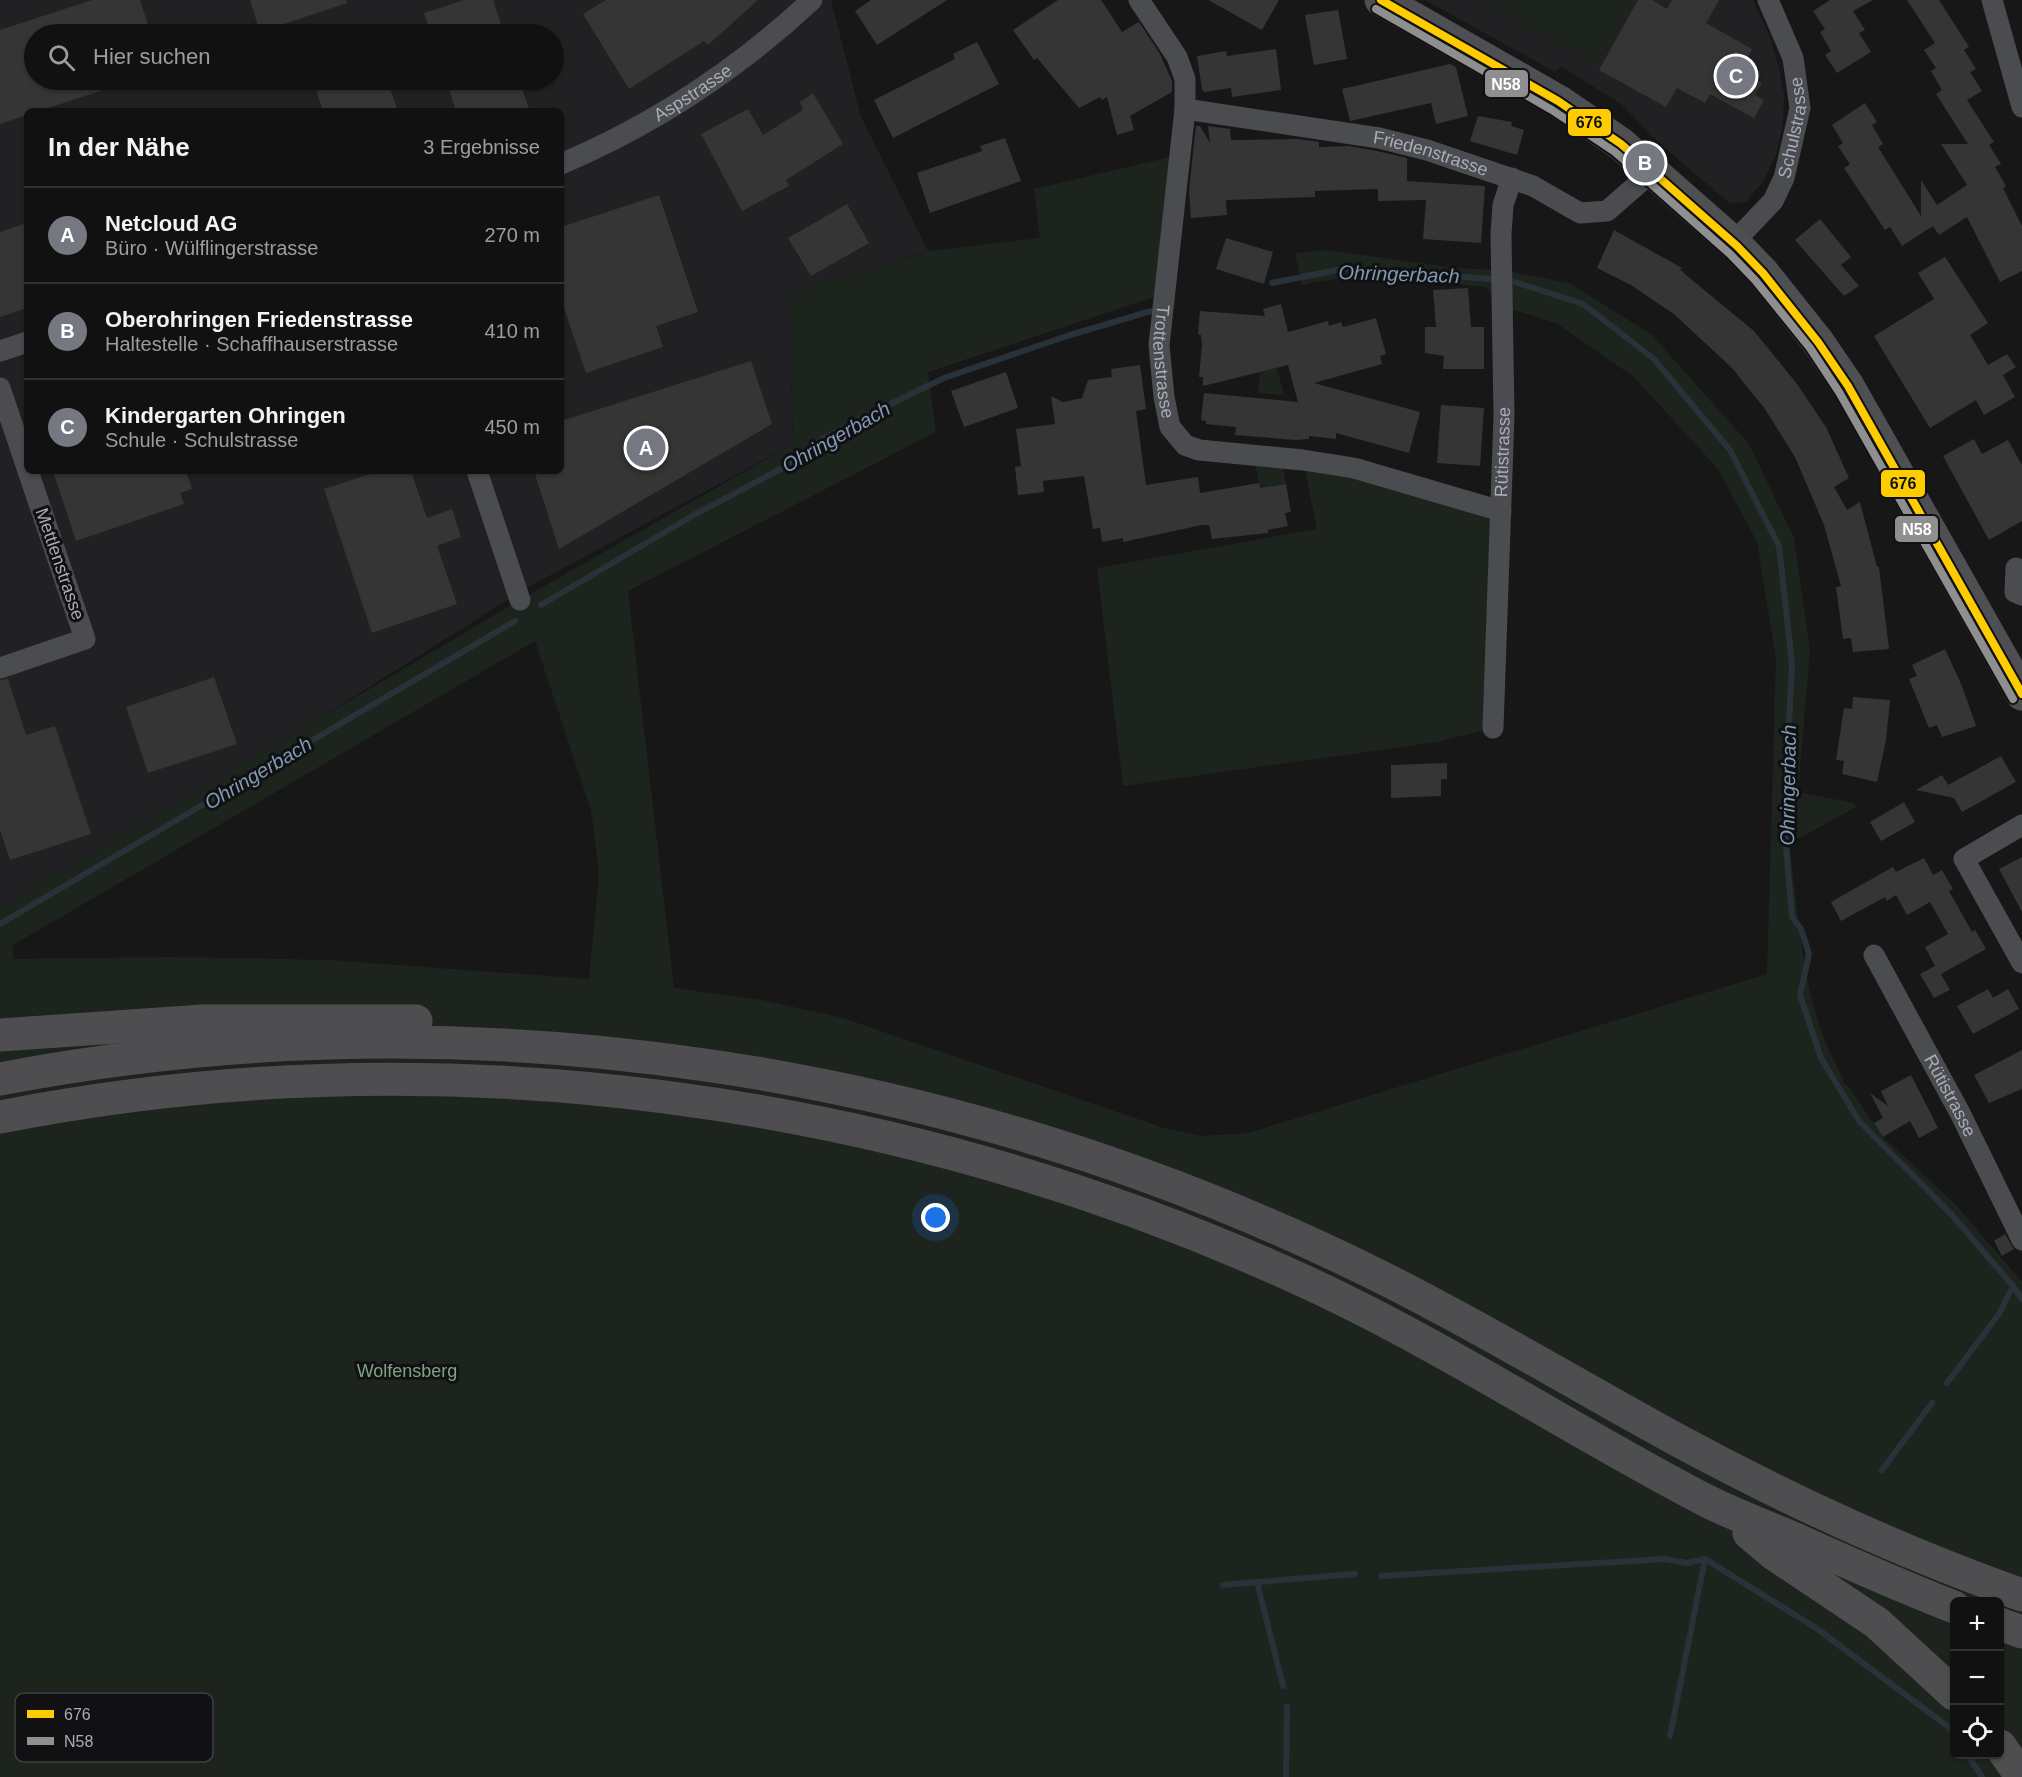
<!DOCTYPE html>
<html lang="de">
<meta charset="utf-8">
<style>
:root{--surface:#111;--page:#1a1a1a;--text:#f1f3f6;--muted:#9c9d9f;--line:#303131;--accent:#757880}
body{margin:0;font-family:Arial,sans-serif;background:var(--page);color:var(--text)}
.controls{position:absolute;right:18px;bottom:18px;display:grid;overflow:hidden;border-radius:9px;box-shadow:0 2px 4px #0004}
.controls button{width:54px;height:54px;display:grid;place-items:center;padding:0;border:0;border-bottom:2px solid var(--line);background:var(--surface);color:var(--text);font:30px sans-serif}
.you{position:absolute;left:936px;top:1218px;width:21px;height:21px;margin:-15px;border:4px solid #fff;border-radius:50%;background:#1a73e8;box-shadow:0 0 0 9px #1a73e833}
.badge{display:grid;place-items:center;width:39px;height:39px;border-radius:50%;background:var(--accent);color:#fff;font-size:20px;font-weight:700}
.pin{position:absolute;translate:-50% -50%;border:3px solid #fff;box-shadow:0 2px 6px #0006}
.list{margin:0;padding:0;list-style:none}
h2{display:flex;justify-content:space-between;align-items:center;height:78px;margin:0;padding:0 24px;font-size:26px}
h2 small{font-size:20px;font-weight:400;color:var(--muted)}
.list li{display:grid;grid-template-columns:39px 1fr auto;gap:18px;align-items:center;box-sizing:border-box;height:96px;padding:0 24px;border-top:2px solid var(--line)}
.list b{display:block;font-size:22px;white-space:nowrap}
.list p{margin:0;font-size:20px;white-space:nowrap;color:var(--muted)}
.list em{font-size:20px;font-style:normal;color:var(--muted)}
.icon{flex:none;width:33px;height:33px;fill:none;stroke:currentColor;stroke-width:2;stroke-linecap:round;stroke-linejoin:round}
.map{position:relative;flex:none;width:2022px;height:1777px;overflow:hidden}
.search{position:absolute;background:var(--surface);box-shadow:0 2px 4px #0004;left:24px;top:24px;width:540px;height:66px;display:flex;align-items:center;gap:15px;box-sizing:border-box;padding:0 21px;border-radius:33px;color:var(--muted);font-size:22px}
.panel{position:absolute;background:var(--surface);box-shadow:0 2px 4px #0004;left:24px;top:108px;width:540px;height:366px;border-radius:9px}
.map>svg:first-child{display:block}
.built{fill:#212123;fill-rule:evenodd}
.green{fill:#1d241e;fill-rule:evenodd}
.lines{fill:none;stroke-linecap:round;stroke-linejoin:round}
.stream{stroke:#2a3239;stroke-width:6}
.building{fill:#353536}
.street{stroke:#4b4c50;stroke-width:21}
.primary{stroke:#4d4f52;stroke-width:33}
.highway{stroke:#4e4e51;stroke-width:33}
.bus-1-casing{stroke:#111113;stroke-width:12}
.bus-2-casing{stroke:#111113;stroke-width:12}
.bus-1{stroke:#fc0;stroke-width:8}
.bus-2{stroke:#8f8f8f;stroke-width:8}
.labels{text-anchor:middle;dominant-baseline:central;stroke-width:6;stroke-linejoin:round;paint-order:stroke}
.street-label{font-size:18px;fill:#a8adb8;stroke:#111113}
.park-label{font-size:18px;fill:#7fa381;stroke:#111113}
.water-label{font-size:20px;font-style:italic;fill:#7f9bb3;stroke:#111113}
.key{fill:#111113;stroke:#3e4045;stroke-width:1.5}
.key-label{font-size:16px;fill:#a8adb8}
.line-badge{stroke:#111113;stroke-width:2}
.badge-label{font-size:16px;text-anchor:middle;font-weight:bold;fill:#fff}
.pale-badge-label{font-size:16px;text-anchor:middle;font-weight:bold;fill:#111}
</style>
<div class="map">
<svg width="2022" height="1777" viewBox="0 0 2022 1777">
<rect width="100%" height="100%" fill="#171717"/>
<g class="built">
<path d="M0,0H831L861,117L928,251L789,292L793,444L525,589L293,735L0,907ZM34,34H554V80H34ZM27,111H561V471H27Z"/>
<path d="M1425,0H1753L1770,37L1779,68L1784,95L1783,124L1776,154L1764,180L1746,202L1729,203L1657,141L1621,104L1562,67L1555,72Z"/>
</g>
<g class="green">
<path d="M1476,0H1629L1632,2L1599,64Z"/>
<path d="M1179,155L1163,294L928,372L936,432L628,591L674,988L762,1000L843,1018L1164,1128L1202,1136L1248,1133L1767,974L1776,659L1757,542L1718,469L1634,377L1556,323L1501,306L1485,287C1431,281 1354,271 1302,285L1295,253L1327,250L1455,268L1501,270L1569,283L1651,334L1749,444L1794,538L1810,650L1798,792L1854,803L1856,807L1789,844C1800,923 1802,1011 1844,1079L1843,1082L1848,1086L1883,1137L1955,1204L2022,1282V1777H0V907L520,600L793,444L789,292L929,251L1040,238L1034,189ZM535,641L591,810L599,873L589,979L329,960L171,957L13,959V945ZM1954,1602H2000V1754H1954Z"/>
<path d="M1277,368L1284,395L1258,393L1260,372Z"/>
<path d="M1303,460L1501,511L1493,728L1437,742L1123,786L1097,568L1317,529Z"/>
<path d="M1255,464H1282L1286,484L1260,488Z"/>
</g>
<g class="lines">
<g class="stream">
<path d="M1515,282L1583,304L1654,359L1730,450L1779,546L1792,664L1784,822L1792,917L1801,929L1809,954L1800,995L1821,1058L1859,1121L1951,1214L2013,1286L1999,1314L1947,1383"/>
<path d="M1272,283L1347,268L1490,279"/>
<path d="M541,605L694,515L790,464L821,440L868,415L944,378L1067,336L1151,311"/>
<path d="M0,924L515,621"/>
<path d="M2013,1286L2022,1299"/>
<path d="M1882,1470L1932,1403"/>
<path d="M1381,1576L1665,1559L1687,1563L1705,1559"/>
<path d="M1257,1582L1283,1686"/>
<path d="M1223,1585L1355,1574"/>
<path d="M1670,1736L1705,1559L1816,1628L1950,1728L1954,1735"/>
<path d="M1967,1754L1982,1777"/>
<path d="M1286,1777L1287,1707"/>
</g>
</g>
<g class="building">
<path d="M92,0H140L151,34H34V80H125V83L39,111H27V115L0,124V30Z"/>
<path d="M250,0H346L347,3L260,32Z"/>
<path d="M464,0H493L504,34H431L424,13Z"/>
<path d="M606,0H758L708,45L704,41L629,89L583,14Z"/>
<path d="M871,0H947L877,45L855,11Z"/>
<path d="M1058,0H1101L1122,32L1139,22L1160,54L1172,81V92L1130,116L1134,130L1117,135L1107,97L1102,100L1100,97L1079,108L1037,58L1034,60L1013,30Z"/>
<path d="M1208,0H1279L1262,30Z"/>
<path d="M1638,0H1652L1667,9L1672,0H1719L1706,23L1752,49L1745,63L1761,72L1757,80L1762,83L1755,95L1764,100L1754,118L1710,94L1705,103L1677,88L1666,107L1599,70Z"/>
<path d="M1830,0H1873L1853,11L1865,30L1859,33L1871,52L1837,73L1825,55L1831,51L1820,32L1825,29L1813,11Z"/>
<path d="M1907,0H1939L1969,47L1964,50L1976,69L1970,72L1982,91L1967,100L1994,142L1989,145L2001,164L1995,167L2006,186L2003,188L2022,226V271L2000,282L1967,217L1939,235L1933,226L1902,246L1890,227L1885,230L1844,168L1850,164L1838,146L1843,143L1832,125L1865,103L1877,122L1872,125L1883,144L1878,147L1921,216V180L1937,205L1967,185L1941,144H1968L1936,94L1942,90L1931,71L1936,68L1924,50L1935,43Z"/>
<path d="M1338,10L1347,59L1314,65L1305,15Z"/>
<path d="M977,42L999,84L893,138L874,100L955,59L953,54Z"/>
<path d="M1276,49L1281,90L1232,97L1231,88L1204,92L1202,89L1197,56L1226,51L1227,56Z"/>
<path d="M1450,64L1456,67L1468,116L1436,124L1431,103L1350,121L1342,89Z"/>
<path d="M328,80H387L398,111H323L314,84Z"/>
<path d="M446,80H519L530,111H456Z"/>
<path d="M813,93L843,144L786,180L789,186L742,211L701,134L748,109L763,135L803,110L800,102Z"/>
<path d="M1478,116L1512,122L1511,126L1524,130L1517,155L1470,141Z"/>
<path d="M1196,126H1200L1210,143L1208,126L1230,129L1231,140L1297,139L1319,142V147L1349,146L1377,151L1407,158V181L1485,186L1481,243L1423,239L1426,200L1378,201V189L1315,191V197L1226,200L1227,215L1191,218L1189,190Z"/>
<path d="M1005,138L1021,181L930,213L917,173L982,151L980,146Z"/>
<path d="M659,195L698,312L656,326L663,347L586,373L561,299V227Z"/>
<path d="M847,204L869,243L811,276L788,238Z"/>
<path d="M1820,219L1851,257L1841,265L1859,286L1844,296L1795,240Z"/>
<path d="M27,223V308L0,317V232Z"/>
<path d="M1614,230L1682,268L1680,269L1686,275L1754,331L1797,384L1826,427L1849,478L1834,487L1847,510L1860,502L1877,567H1879L1889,649L1853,652L1851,638L1843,639L1836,587L1841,586L1824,525L1795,457L1765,409L1732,368L1675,315L1631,285L1597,268Z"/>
<path d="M1226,238L1273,252L1264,284L1216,269Z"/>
<path d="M1945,257L1988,323L1970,335L1988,365L2007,354L2016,367L2003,375L2015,397L1984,415L1976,400L1930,428L1874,336L1934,299L1918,273Z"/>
<path d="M1468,288L1471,327H1484V369H1443L1444,356L1425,353V327H1436L1433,290Z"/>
<path d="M1281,304L1288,332L1328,321L1329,326L1341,322L1343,327L1376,318L1386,354L1380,356L1382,364L1314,383L1420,412L1409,453L1336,433V439L1309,436V439L1295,440L1235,435L1236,427L1206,424V421L1201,420L1204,393L1298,402L1288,365L1203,386V377H1199L1202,345L1201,335L1198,334L1200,311L1265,316L1263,309Z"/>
<path d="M751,361L772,424L559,549L534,471H561V421Z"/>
<path d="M1140,365L1146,409L1136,411L1146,485L1198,477L1200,493L1259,483L1260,488L1286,484L1291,512L1285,513L1288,526L1268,530V533L1212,539L1209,525H1202L1123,542V538L1102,542L1100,528L1093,529L1084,476L1043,481L1044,492L1018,495L1015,467L1021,466L1016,429L1055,424L1051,396L1063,402L1082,398L1088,380L1112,377L1111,369Z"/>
<path d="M1006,372L1018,408L964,427L951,391Z"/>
<path d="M1441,405L1484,408L1480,466L1437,463Z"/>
<path d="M1974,439L1982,454L2008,440L2022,465V521L1989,540L1943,456Z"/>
<path d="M53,471H186L192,489L180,493L184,504L76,541Z"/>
<path d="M379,471H411L427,518L452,509L461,537L437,546L457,604L372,633L324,489Z"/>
<path d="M1945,649L1962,686L1976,726L1942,737L1937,725L1929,728L1909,679L1917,676L1912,665Z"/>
<path d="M214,677L237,744L148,773L126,707Z"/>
<path d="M8,679L26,735L55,726L91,834L10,860L0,830V680Z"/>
<path d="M1853,697L1890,700L1886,740L1877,782L1842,774L1844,761L1836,760L1844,708L1852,709Z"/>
<path d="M2001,756L2016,782L1962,812L1954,798L1916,790L1942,775L1948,785Z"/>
<path d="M1447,763V779H1441V796L1391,798V765Z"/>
<path d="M1904,802L1915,822L1881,841L1870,822Z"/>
<path d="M2022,857V912L1999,869Z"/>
<path d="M1924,858L1933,875L1942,870L1953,889L1949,891L1972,932L1975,930L1986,949L1941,974L1950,990L1934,998L1920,974L1935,966L1925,947L1948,934L1930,902L1907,915L1896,895L1887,901L1885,897L1841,921L1831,902L1893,867L1896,872Z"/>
<path d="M1988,989L1993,998L2008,989L2019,1009L1973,1034L1957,1006Z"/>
<path d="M2022,1050V1089L1989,1103L1974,1075Z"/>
<path d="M1911,1075L1938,1128L1919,1138L1910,1121L1883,1137L1874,1123L1883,1118L1870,1093L1888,1106L1881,1091Z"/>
<path d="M2005,1234L2014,1249L2002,1256L1994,1241Z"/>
</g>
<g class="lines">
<g class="street">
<path id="s1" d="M1139,0L1177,57L1185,79V109L1159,345L1164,397L1170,427L1185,445L1199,450L1303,460L1354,468L1501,511"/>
<path d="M1992,0L2022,107"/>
<path id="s2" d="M1185,109L1379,138L1427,150L1533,186L1580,213L1607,211L1653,171"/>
<path id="s3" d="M561,164C655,124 737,70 812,0"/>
<path id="s4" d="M1733,243L1773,201L1784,178L1800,108L1793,58L1768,0"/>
<path d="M0,351L27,342"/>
<path d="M0,388L27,468"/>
<path d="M477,471L520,600"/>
<path d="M2016,568L2015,592L2022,595"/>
<path d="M0,668L85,639L28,471"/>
<path id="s5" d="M1493,728L1504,415L1501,234L1503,205L1512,178"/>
<path d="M2022,825L1964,859L2022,963"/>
<path id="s6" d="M1874,955L1960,1113L2022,1240"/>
</g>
<path class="primary" d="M1381,0L1558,101L1621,144L1737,246L1763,273L1818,342L1848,386L2022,694"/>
<g class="highway">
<path d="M0,1035L203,1021H416"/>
<path d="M0,1079C466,990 955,1065 1379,1276C1478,1325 1573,1383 1670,1436C1784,1498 1900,1552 2022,1595"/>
<path d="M0,1117C439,1031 901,1095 1306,1282C1445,1346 1572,1431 1707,1501C1737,1516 1770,1528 1802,1542C1853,1565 1903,1587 1954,1607"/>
<path d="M1749,1533L1774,1554L1877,1623L1954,1694"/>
<path d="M2000,1624L2022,1632"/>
<path d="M2000,1746L2022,1777"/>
</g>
<defs>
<path id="bus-1" d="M1381,0L1558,101L1621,144L1737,246L1763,273L1818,342L1848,386L2022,694"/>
<path id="bus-2" d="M1376,9L1552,110L1615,152L1730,254L1755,280L1810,348L1839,392L2013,699"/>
</defs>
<use href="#bus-1" class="bus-1-casing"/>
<use href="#bus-2" class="bus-2-casing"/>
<use href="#bus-1" class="bus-1"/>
<use href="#bus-2" class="bus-2"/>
</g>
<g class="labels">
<g class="street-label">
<text stroke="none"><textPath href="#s3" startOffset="150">Aspstrasse</textPath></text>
<text stroke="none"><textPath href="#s4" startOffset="135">Schulstrasse</textPath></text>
<text stroke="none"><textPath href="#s2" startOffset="250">Friedenstrasse</textPath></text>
<text stroke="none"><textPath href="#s1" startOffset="376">Trottenstrasse</textPath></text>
<text stroke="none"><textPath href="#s5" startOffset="276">Rütistrasse</textPath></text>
<text transform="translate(60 564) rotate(71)">Mettlenstrasse</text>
<text stroke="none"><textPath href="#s6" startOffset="160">Rütistrasse</textPath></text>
</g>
<g class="park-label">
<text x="407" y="1371">Wolfensberg</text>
</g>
<g class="water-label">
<text transform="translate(1399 274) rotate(2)">Ohringerbach</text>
<text transform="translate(836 437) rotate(-30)">Ohringerbach</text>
<text transform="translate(258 773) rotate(-31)">Ohringerbach</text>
<text transform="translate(1788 785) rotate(-89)">Ohringerbach</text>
</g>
</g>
<rect x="15" y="1693" width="198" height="69" rx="9" class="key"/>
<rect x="27" y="1710" width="27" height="8" fill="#fc0"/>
<rect x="27" y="1737" width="27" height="8" fill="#8f8f8f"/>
<g class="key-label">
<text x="64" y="1720">676</text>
<text x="64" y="1747">N58</text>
</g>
<g class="line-badge">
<rect x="1484" y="69" width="45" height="29" rx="6" fill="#8f8f8f"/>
<rect x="1567" y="108" width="45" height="29" rx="6" fill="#fc0"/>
<rect x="1880" y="469" width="46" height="29" rx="6" fill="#fc0"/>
<rect x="1894" y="515" width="45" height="28" rx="6" fill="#8f8f8f"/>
</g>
<g class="badge-label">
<text x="1506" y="90">N58</text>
<text x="1917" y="535">N58</text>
</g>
<g class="pale-badge-label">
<text x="1589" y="128">676</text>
<text x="1903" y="489">676</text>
</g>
</svg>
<div class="controls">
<button>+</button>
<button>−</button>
<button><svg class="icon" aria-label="locate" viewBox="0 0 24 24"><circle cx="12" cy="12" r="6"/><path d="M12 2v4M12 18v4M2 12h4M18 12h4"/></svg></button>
</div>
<div class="you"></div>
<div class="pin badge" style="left:646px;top:448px">A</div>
<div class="pin badge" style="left:1645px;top:163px">B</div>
<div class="pin badge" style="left:1736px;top:76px">C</div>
<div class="search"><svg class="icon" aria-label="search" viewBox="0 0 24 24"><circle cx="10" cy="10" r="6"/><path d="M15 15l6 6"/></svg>Hier suchen</div>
<section class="panel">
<h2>In der Nähe<small>3 Ergebnisse</small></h2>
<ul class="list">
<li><span class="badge">A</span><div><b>Netcloud AG</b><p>Büro · Wülflingerstrasse</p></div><em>270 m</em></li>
<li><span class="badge">B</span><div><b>Oberohringen Friedenstrasse</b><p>Haltestelle · Schaffhauserstrasse</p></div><em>410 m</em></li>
<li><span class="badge">C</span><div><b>Kindergarten Ohringen</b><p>Schule · Schulstrasse</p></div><em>450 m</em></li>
</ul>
</section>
</div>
